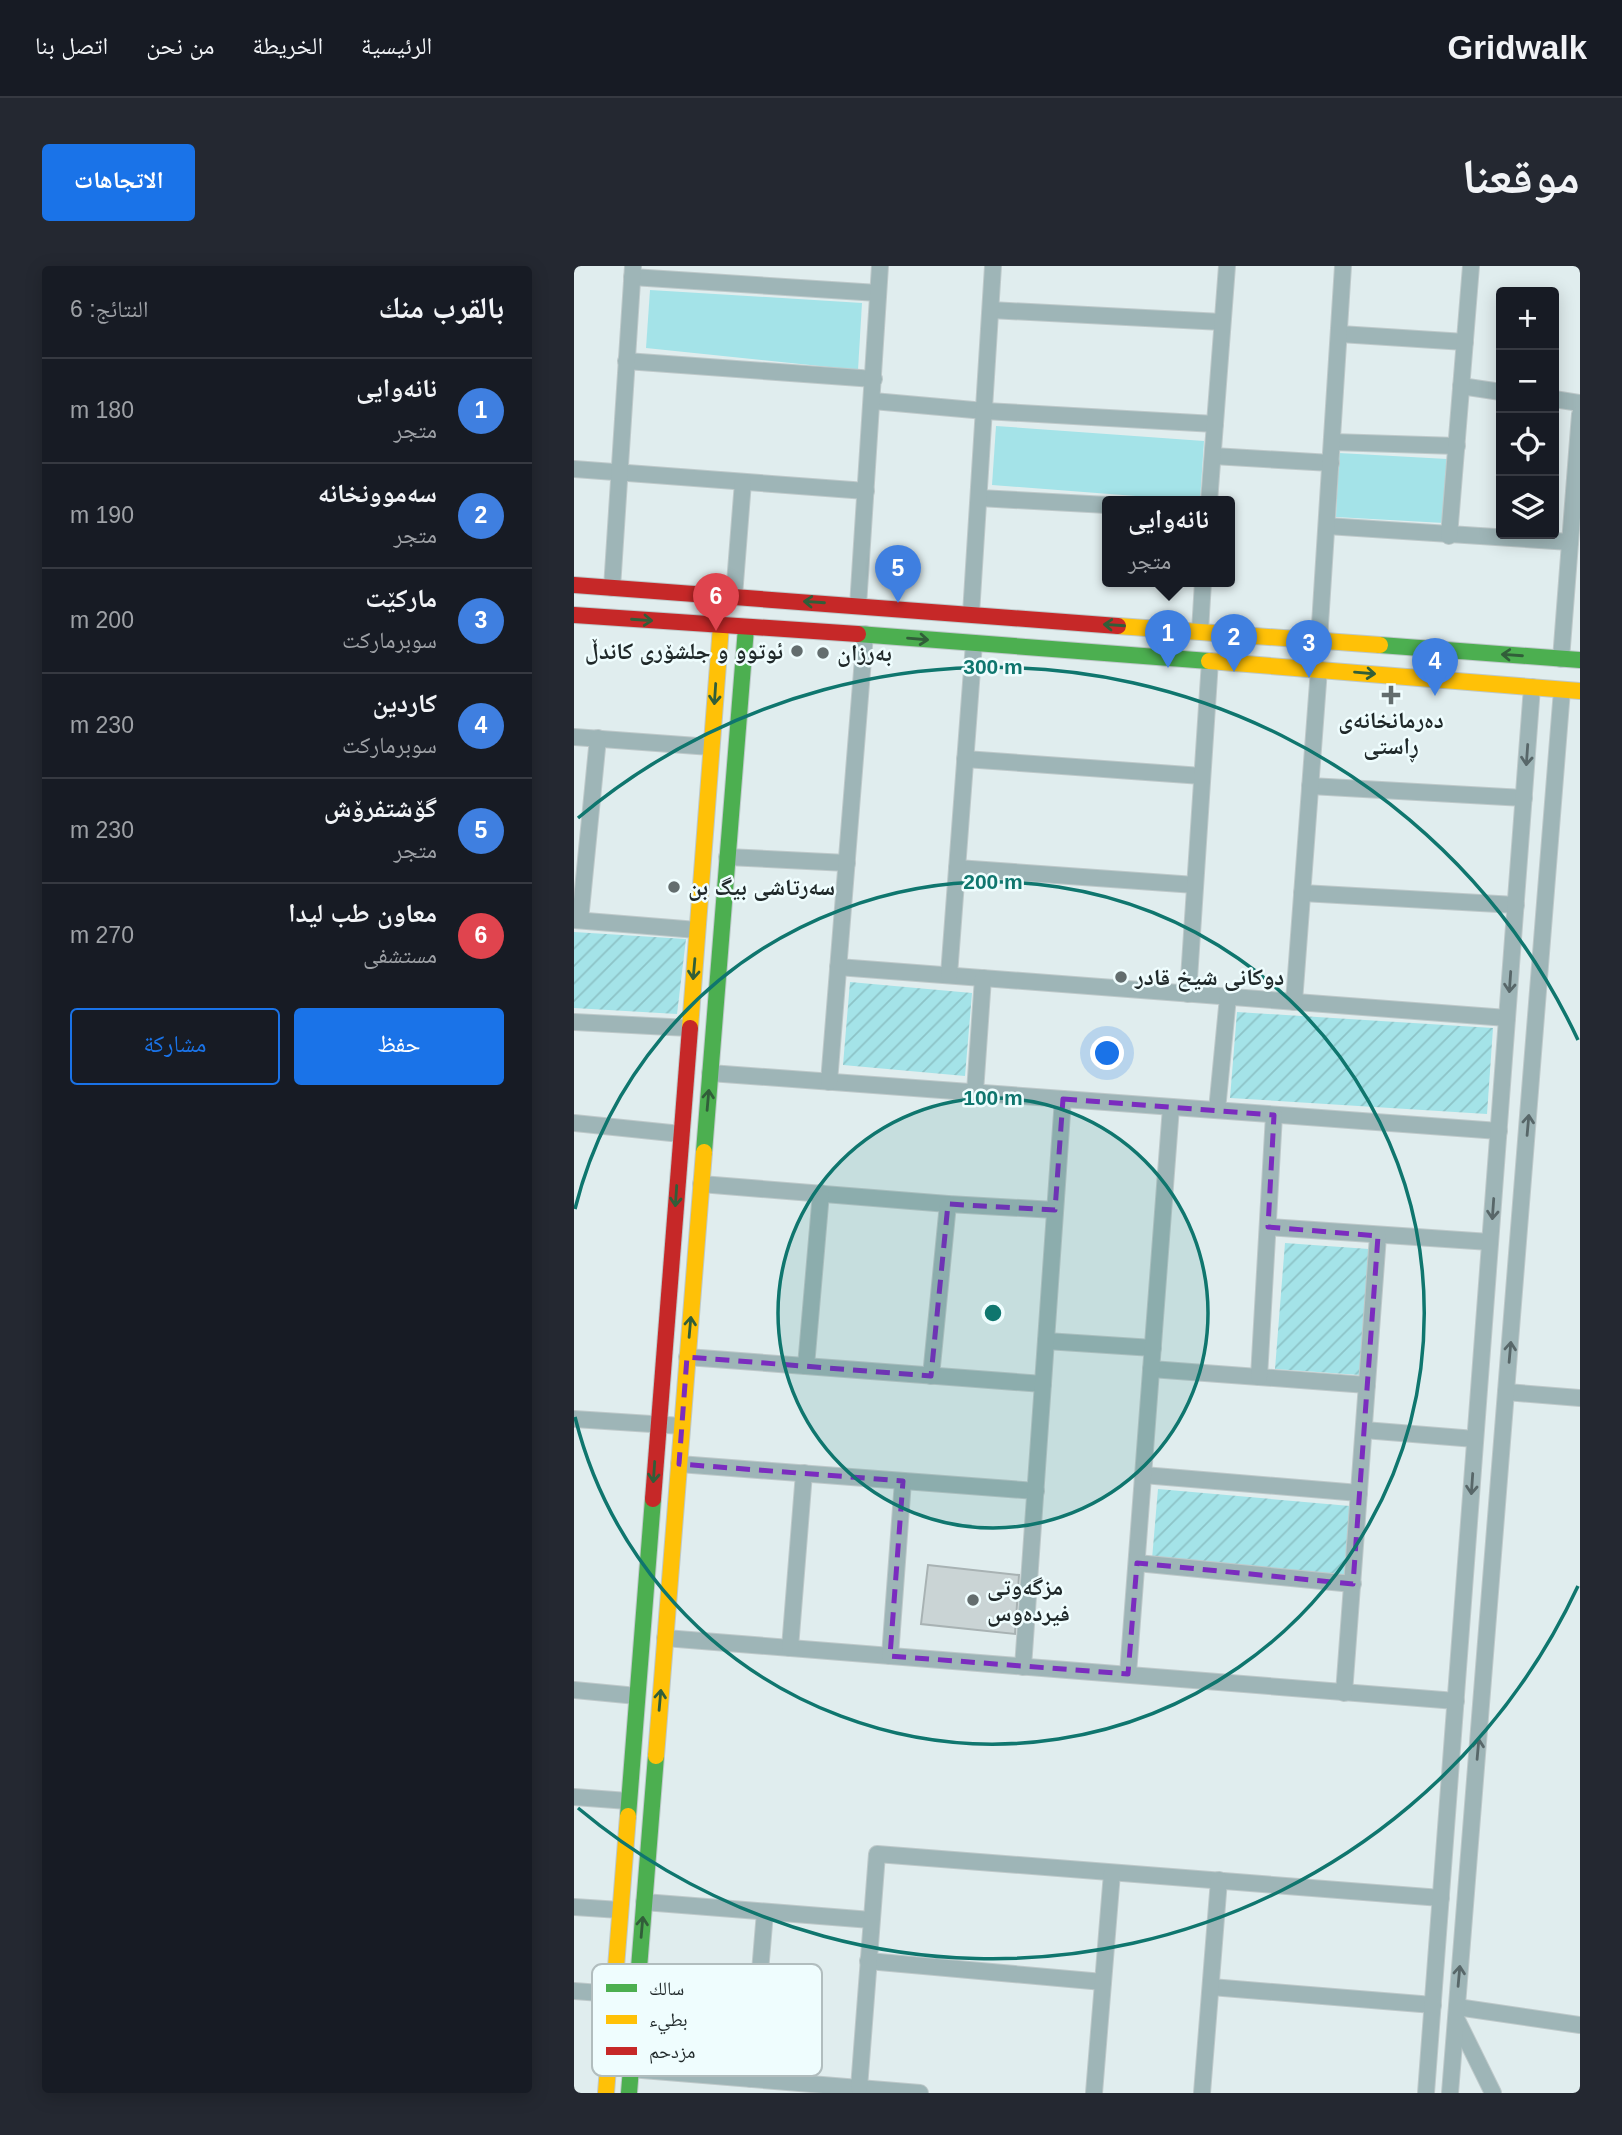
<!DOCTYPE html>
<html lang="ar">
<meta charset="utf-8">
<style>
:root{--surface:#171b24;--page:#242831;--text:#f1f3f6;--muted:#9ea1a6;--line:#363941;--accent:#1a73e8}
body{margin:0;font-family:Helvetica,"Noto Naskh Arabic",sans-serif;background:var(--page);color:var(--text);direction:rtl}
.controls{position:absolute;right:21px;top:21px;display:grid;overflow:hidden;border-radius:7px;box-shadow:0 4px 18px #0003}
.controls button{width:63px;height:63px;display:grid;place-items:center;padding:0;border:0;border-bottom:2px solid var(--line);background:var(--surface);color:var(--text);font:35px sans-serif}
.you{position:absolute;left:534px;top:788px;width:24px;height:24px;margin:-18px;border:5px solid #fff;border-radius:50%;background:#1a73e8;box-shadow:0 0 0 10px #1a73e833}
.badge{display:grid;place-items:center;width:46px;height:46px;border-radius:50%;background:var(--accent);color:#fff;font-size:23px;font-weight:700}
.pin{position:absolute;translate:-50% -58px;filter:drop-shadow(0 2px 4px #0008)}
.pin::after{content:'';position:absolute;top:37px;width:24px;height:21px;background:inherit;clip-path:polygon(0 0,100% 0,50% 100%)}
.popup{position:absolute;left:528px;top:230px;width:133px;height:91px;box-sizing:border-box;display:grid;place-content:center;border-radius:7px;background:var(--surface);filter:drop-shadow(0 2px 5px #0005);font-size:23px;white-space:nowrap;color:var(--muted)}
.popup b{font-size:26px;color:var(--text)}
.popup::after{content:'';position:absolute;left:50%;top:100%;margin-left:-14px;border:14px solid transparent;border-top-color:var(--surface)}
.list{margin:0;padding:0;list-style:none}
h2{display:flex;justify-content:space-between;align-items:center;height:91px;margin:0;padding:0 28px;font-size:30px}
h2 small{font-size:23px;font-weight:400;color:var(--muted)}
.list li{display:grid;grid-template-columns:46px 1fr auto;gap:21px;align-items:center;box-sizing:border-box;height:105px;padding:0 28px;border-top:2px solid var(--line)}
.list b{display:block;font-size:26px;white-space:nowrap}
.list p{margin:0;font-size:23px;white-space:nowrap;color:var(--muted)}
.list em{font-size:23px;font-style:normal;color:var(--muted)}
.actions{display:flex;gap:14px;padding:21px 28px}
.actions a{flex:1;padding:16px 0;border:2px solid var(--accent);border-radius:7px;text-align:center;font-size:24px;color:var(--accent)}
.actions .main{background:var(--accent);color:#fff}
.icon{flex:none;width:38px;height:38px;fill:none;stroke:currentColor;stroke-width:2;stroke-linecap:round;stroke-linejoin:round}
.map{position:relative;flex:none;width:1006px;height:1827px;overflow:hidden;direction:ltr;border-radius:7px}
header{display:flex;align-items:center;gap:42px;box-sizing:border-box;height:98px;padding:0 35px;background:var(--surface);border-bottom:2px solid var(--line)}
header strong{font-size:33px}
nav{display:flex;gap:38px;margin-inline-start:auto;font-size:24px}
.intro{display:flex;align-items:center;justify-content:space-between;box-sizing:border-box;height:168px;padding:0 42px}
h1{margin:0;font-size:49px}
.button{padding:18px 32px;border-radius:7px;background:var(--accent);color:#fff;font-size:24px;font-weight:700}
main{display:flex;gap:42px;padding:0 42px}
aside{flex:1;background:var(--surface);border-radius:7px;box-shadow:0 4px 18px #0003}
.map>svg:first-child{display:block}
.park{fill:#a4e3e8}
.garden{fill:url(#garden-furrows)}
.building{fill:#cad4d5;stroke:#a8b2b3;stroke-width:2}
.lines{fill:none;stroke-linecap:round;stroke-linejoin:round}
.street-casing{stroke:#bec9ca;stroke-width:18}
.fast-casing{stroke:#bec9ca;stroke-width:18}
.slow-casing{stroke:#bec9ca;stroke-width:18}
.jam-casing{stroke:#bec9ca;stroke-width:18}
.street{stroke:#9eb5b7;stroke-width:16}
.fast{stroke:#4caf50;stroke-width:16}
.slow{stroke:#ffc107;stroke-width:16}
.jam{stroke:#c62828;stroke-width:16}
.oneway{stroke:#315e39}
.oneway2{stroke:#586769}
.marked{fill:none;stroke:#7b2cbf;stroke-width:5;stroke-dasharray:14 9;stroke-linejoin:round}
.ring{fill:none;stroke:#0f766e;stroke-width:3.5}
.poi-dot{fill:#636d6e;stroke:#effdfe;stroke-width:2.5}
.labels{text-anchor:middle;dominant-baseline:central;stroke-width:5;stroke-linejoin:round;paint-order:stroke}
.poi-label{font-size:23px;font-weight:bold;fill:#1f2829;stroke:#effdfe;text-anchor:start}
.key{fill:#effdfe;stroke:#b1bdbe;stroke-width:2}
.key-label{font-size:19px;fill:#1f2829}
.centre{fill:#0f766e;stroke:#effdfe;stroke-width:3.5}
.ring-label{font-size:21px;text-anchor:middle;font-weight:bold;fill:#0f766e;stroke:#effdfe;stroke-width:5;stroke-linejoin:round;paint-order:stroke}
</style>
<header>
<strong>Gridwalk</strong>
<nav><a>الرئيسية</a><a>الخريطة</a><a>من نحن</a><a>اتصل بنا</a></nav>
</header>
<div class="intro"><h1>موقعنا</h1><a class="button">الاتجاهات</a></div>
<main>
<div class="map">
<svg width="1006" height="1827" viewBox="0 0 1006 1827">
<defs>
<pattern id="garden-furrows" width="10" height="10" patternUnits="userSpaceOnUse" patternTransform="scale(1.75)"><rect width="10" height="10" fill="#a4e3e8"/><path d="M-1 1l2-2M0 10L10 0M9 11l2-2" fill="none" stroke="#8dc3c7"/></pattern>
</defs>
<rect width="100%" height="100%" fill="#e0edee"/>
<g class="park">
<path d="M76,24L288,37L284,104L72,82Z"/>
<path d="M422,160L630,175L626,235L418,219Z"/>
<path d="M765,187L873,193L870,257L762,251Z"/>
</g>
<g class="garden">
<path d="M0,666L112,673L103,748L0,742Z"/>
<path d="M276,716L398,727L391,810L269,799Z"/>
<path d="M663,746L919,762L913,848L656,832Z"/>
<path d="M711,977L795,983L786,1109L701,1103Z"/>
<path d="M584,1223L776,1240L770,1310L578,1293Z"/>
</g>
<path class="building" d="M354,1299L445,1309L441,1368L347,1358Z"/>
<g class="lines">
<defs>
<g id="street">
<path d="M58,11L304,27"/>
<path d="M417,44L648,56"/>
<path d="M766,68L891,76"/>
<path d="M52,95L300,113"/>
<path d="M887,120L927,126"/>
<path d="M980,133L1006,137"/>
<path d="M299,135L411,145L641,158"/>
<path d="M758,176L883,180"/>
<path d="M639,190L757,197"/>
<path d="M0,203L292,225"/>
<path d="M405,232L533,239"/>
<path d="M635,236L653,0"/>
<path d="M753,260L996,276"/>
<path d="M875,270L897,0"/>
<path d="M38,322L59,0"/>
<path d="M160,330L169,216"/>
<path d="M284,340L306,0"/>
<path d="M397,348L419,0"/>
<path d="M626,365L629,316"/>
<path d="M745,374L769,0"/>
<path d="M987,393L1006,148"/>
<path d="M0,471L137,481"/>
<path d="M391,493L628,510"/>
<path d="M736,520L950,532"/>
<path d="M153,591L273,597"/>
<path d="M383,602L621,619"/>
<path d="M728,627L942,639"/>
<path d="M0,654L123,664"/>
<path d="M6,654L24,472"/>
<path d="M264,701L933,752"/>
<path d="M375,709L400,377"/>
<path d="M614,728L636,395"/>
<path d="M720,736L745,403"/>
<path d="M0,756L115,762"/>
<path d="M136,807L925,865"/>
<path d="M255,816L291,368"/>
<path d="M401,826L409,712"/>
<path d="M643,844L654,731"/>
<path d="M0,857L107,868"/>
<path d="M127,918L374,938L481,944"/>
<path d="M694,961L916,976"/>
<path d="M472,1075L579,1082"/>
<path d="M113,1091L469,1118"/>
<path d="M232,1100L247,927"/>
<path d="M577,1103L793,1119"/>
<path d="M357,1110L374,938"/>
<path d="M685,1111L700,849"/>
<path d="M932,1126L1006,1132"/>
<path d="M0,1153L108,1160"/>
<path d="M790,1164L901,1173"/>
<path d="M105,1198L462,1225"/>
<path d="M569,1209L785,1227"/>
<path d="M563,1297L779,1318"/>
<path d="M91,1372L882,1435"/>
<path d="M216,1382L230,1207"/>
<path d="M316,1390L329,1215"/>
<path d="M449,1401L489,833"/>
<path d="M554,1408L597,841"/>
<path d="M0,1424L63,1430"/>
<path d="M770,1427L804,970"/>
<path d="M0,1531L54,1535"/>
<path d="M70,1636L297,1654"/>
<path d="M0,1641L46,1644"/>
<path d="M294,1695L529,1716"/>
<path d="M637,1721L859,1739"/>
<path d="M0,1725L39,1728"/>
<path d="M883,1741L1006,1759"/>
<path d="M883,1754L919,1827"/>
<path d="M56,1803L346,1827"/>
<path d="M177,1813L191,1646"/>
<path d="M285,1822L303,1588L867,1632"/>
<path d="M520,1827L538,1607"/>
<path d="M628,1827L645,1614"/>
<path d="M852,1827L958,421"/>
<path d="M876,1827L988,424"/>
</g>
<g id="fast">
<path d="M284,368L635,395"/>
<path d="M806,379L1006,394"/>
<path d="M130,886L172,362"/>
<path d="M54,1550L79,1233"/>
<path d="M55,1827L82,1490"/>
</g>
<g id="slow">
<path d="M544,360L806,379"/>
<path d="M635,395L1006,425"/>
<path d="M116,762L147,360"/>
<path d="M82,1490L130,886"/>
<path d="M32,1827L54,1550"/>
</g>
<g id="jam">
<path d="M0,319L544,360"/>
<path d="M0,349L284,368"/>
<path d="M79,1233L116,762"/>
</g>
</defs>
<use href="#street" class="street-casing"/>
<use href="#fast" class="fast-casing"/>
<use href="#slow" class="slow-casing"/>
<use href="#jam" class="jam-casing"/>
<use href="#street" class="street"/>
<use href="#fast" class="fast"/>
<use href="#slow" class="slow"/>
<use href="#jam" class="jam"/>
</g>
<defs><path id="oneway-shaft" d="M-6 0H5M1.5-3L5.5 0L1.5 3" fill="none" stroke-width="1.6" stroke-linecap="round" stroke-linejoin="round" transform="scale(1.75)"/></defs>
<g class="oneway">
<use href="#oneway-shaft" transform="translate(240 336) rotate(-176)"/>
<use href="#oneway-shaft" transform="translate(68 354) rotate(4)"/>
<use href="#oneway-shaft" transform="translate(540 359) rotate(-176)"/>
<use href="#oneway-shaft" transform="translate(344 373) rotate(5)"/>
<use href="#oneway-shaft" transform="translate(938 389) rotate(-176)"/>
<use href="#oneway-shaft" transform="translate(791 407) rotate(5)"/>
<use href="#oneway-shaft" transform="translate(141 428) rotate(94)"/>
<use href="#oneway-shaft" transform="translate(120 703) rotate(95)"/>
<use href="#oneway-shaft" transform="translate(134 834) rotate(-85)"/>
<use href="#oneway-shaft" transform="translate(102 930) rotate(94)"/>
<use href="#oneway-shaft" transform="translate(116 1061) rotate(-85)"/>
<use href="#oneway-shaft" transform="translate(80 1206) rotate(94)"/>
<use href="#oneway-shaft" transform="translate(86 1434) rotate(-85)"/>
<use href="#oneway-shaft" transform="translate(68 1661) rotate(-85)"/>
</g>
<g class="oneway2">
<use href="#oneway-shaft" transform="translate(953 489) rotate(94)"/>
<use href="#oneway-shaft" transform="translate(936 716) rotate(94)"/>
<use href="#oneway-shaft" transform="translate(954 859) rotate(-85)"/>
<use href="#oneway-shaft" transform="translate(919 943) rotate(94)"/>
<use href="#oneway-shaft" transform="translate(936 1086) rotate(-85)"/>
<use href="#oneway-shaft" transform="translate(898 1218) rotate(94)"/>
<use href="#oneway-shaft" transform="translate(904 1483) rotate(-85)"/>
<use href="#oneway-shaft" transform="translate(885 1710) rotate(-85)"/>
</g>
<path class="marked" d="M489,833L700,849L694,961L804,970L779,1318L563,1297L554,1408L316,1390L329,1215L105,1198L113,1091L357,1110L374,938L481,944Z"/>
<circle cx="419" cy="1047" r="215" fill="#0f766e" fill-opacity=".12"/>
<g class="ring">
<circle cx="419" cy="1047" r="215"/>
<path d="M1 943A431 431 0 1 1 1 1151"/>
<path d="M1004 1320A646 646 0 0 1 4 1542M4 552A646 646 0 0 1 1004 774"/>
</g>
<g class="poi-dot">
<circle cx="223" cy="385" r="7"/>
<circle cx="249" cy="387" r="7"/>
<path d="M813.5 418.5h7v7h7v7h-7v7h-7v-7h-7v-7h7z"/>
<circle cx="100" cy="621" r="7"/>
<circle cx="547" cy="711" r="7"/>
<circle cx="399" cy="1334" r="7"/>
</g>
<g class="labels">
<g class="poi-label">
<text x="209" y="385" text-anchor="end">ئوتوو و جلشۆری کاندڵ</text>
<text x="263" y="387">بەرزان</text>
<text x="817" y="454" text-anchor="middle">دەرمانخانەی<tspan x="817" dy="26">ڕاستی</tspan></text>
<text x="114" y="621">سەرتاشی بیگ بن</text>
<text x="561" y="711">دوکانی شیخ قادر</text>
<text x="413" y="1321">مزگە‌وتی<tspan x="413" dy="26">فیردە‌وس</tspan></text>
</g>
</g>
<rect x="18" y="1698" width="230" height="112" rx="10" class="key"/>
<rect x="32" y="1718" width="31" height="8" fill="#4caf50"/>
<rect x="32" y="1749" width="31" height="9" fill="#ffc107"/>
<rect x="32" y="1781" width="31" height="8" fill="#c62828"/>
<g class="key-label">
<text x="75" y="1729">سالك</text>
<text x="75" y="1760">بطيء</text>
<text x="75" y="1792">مزدحم</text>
</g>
<circle cx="419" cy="1047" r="10" class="centre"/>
<g class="ring-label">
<text x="419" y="408">300 m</text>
<text x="419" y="623">200 m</text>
<text x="419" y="839">100 m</text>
</g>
</svg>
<div class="controls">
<button>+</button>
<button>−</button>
<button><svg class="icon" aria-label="locate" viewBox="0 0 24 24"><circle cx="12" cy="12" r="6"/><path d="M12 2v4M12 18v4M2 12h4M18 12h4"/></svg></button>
<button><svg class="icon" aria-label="layers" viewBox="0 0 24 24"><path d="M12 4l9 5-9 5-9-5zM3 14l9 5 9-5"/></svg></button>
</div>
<div class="you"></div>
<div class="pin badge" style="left:594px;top:402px;background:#3f7fe0">1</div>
<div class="popup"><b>نانەوایی</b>متجر</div>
<div class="pin badge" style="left:660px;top:406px;background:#3f7fe0">2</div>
<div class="pin badge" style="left:735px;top:412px;background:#3f7fe0">3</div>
<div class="pin badge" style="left:861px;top:430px;background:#3f7fe0">4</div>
<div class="pin badge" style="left:324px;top:337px;background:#3f7fe0">5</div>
<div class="pin badge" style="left:142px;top:365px;background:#e0444e">6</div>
</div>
<aside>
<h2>بالقرب منك<small>النتائج: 6</small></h2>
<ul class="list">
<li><span class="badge" style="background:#3f7fe0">1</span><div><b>نانەوایی</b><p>متجر</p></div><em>180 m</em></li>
<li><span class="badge" style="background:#3f7fe0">2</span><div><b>سەموونخانە</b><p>متجر</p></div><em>190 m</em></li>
<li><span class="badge" style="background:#3f7fe0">3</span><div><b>مارکێت</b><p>سوبرماركت</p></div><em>200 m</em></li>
<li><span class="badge" style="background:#3f7fe0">4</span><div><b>كاردين</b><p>سوبرماركت</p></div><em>230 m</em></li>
<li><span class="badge" style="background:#3f7fe0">5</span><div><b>گۆشتفرۆش</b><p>متجر</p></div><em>230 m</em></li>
<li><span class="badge" style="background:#e0444e">6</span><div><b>معاون طب لیدا</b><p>مستشفى</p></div><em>270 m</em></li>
</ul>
<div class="actions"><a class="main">حفظ</a><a>مشاركة</a></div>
</aside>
</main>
